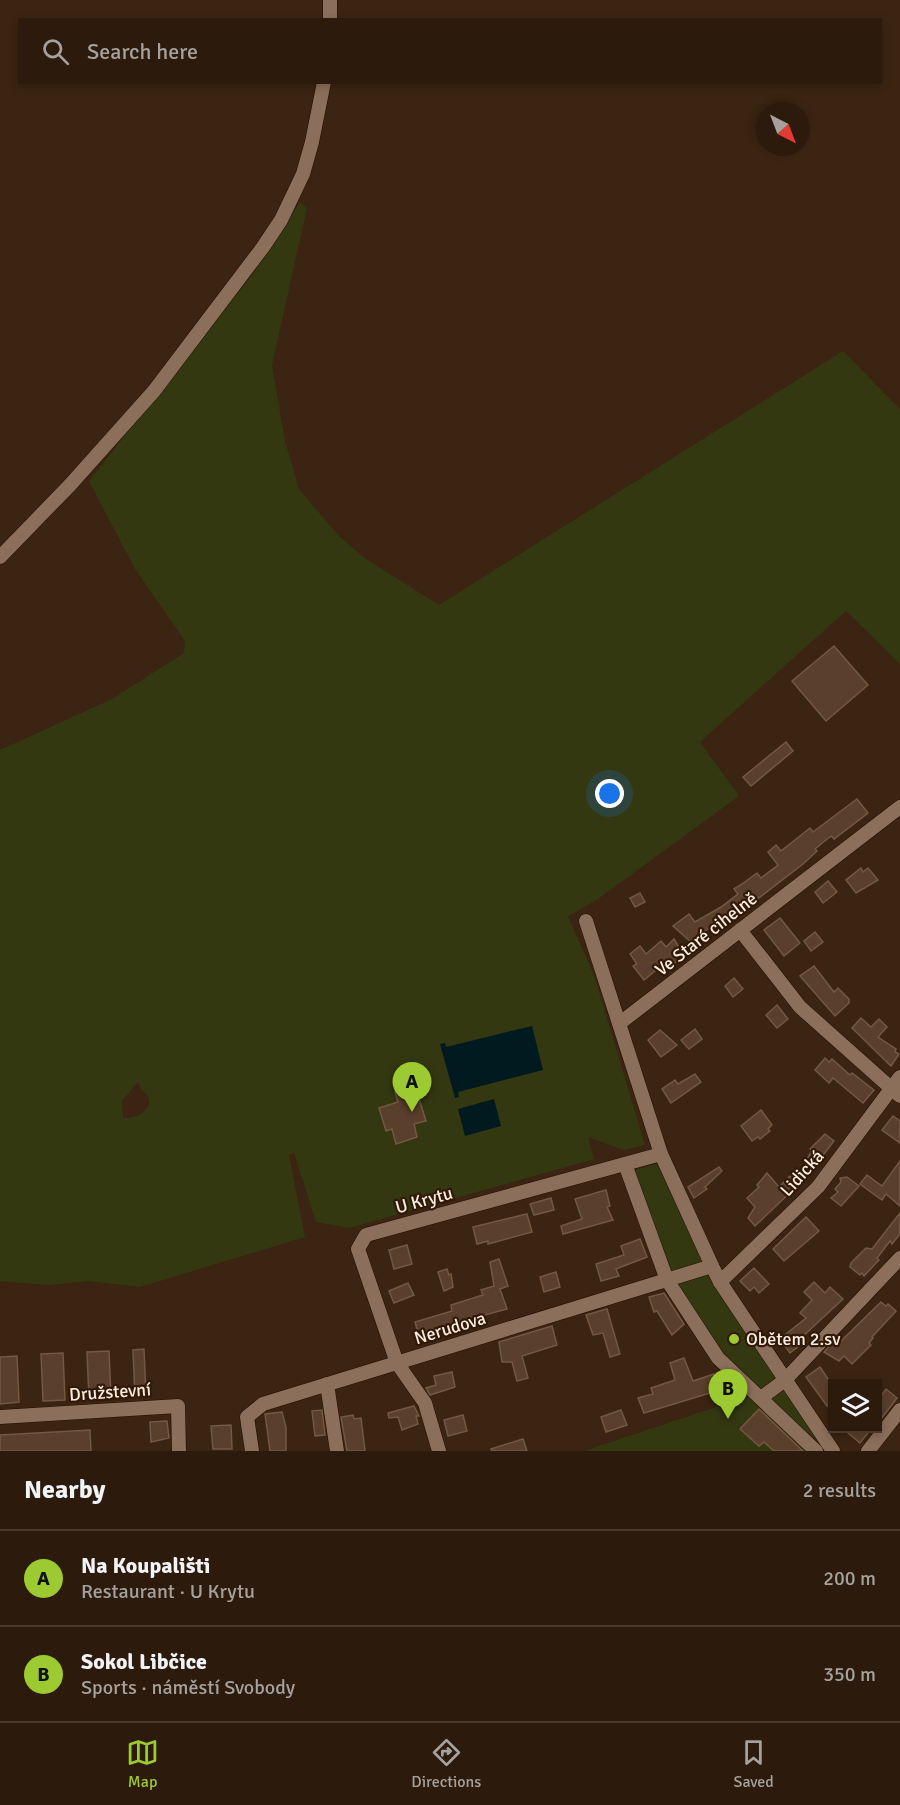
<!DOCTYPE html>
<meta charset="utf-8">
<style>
:root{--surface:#2c1b0d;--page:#38281b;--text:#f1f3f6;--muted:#a6a19d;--line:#48392e;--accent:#9dca30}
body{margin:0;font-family:Signika,sans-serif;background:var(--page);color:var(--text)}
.controls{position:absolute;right:18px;bottom:18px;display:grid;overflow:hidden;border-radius:0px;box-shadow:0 3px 9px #0003}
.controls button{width:54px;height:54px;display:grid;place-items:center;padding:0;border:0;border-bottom:2px solid var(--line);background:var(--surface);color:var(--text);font:30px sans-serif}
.compass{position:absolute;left:756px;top:102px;width:54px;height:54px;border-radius:50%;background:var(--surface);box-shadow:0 3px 9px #0003;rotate:138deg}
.you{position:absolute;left:610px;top:794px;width:21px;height:21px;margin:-15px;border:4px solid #fff;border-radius:50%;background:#1a73e8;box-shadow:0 0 0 9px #1a73e833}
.badge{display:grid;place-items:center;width:39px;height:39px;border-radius:50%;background:var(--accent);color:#111;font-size:20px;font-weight:700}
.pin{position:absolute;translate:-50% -50px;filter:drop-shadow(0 2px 3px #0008)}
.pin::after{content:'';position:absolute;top:32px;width:21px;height:18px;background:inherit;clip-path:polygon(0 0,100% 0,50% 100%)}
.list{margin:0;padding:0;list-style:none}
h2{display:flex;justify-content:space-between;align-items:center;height:78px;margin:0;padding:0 24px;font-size:26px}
h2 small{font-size:20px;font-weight:400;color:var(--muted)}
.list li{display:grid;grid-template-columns:39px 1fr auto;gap:18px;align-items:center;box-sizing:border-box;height:96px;padding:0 24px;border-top:2px solid var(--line)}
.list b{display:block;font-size:22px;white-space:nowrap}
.list p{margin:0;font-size:20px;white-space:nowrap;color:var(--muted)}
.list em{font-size:20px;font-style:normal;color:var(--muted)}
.icon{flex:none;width:33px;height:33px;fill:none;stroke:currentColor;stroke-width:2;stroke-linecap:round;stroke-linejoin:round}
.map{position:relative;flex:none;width:900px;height:1451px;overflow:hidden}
.search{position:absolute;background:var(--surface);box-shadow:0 3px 9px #0003;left:18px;right:18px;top:18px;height:66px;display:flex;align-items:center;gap:15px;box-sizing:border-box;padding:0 21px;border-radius:0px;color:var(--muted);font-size:22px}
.sheet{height:270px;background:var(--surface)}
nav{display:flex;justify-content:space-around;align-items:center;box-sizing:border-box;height:84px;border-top:2px solid var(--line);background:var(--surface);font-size:16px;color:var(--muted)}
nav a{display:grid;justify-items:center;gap:3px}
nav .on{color:var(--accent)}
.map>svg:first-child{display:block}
.green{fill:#343811;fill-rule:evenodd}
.water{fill:#001a20}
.building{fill:#593f2c;stroke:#735844;stroke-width:1.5}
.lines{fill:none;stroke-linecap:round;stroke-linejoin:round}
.minor-casing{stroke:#210c00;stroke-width:15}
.minor{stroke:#8b6f5a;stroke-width:14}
.poi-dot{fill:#9dca30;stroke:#301a07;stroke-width:2}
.labels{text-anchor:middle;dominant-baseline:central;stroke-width:4.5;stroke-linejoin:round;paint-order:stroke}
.street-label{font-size:18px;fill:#fdede1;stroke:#301a07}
.poi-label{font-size:18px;fill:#fdede1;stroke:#301a07;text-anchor:start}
</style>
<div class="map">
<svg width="900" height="1451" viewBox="0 0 900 1451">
<rect width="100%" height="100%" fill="#3b2411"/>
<g class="green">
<path d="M300,202L307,208L272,365L285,441L299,489L339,536L366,559L439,605L843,351L900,409V664L846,611L700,742L739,796L598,899L568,916L595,978L645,1145L624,1150L588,1137L594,1159L349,1228L316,1222L294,1153L289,1155L305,1237L140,1287L88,1281L49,1285L0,1281V750L112,699L184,653L185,641L135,569L89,481L254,272ZM138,1082L140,1088C160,1103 143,1119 123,1118L122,1101Z"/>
<path d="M657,1164L712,1283L778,1377L817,1441L752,1385L723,1351L678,1286L632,1171Z"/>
<path d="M749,1396L811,1451H584Z"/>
</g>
<g class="water">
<path d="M532,1026L543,1070L458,1092L459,1097L455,1098L440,1044L445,1043L446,1047Z"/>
<path d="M494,1099L501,1126L465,1136L458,1109Z"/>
</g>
<g class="building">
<path d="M834,646L868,685L826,721L792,681Z"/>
<path d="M786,742L793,751L751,786L743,777Z"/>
<path d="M857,799L868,813L834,839L831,836L815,849L817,851L803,864L717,930L713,925L691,942L673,926L689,914L695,922L721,907L738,894L734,889L742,884L757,873L761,878L778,865L768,852L776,845L781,851L810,828L813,832Z"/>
<path d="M861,868L863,872L868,868L878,880L856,893L846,880Z"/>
<path d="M828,881L837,892L823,903L815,892Z"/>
<path d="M640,893L645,902L635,907L630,898Z"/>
<path d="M780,918L800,943L784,956L764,930Z"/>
<path d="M815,932L823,942L811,951L804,941Z"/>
<path d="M674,939L684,956L668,968L665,963L644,980L633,966L637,964L630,954L640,946L646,954L661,941L666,947Z"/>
<path d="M814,966L834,992L838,988L849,999V1003L835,1016L800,976Z"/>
<path d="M734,978L743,989L733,997L725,986Z"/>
<path d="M777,1005L788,1019L777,1028L766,1015Z"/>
<path d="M861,1018L871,1027L879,1019L887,1027L878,1037L896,1049L895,1052L899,1054L891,1066L852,1028Z"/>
<path d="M695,1029L702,1039L689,1049L681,1040Z"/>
<path d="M660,1030L677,1045L661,1057L648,1040Z"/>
<path d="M825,1058L829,1062L832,1059L850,1075L852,1073L874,1090L863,1103L833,1078L829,1083L815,1070Z"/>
<path d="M695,1074L701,1082L671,1103L662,1089L675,1080L678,1084Z"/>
<path d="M415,1086L426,1121L414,1124L417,1137L396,1144L392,1129L386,1131L379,1108L398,1102L395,1092Z"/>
<path d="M761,1110L772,1125L768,1129L770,1131L760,1139L758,1137L752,1141L741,1126Z"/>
<path d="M893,1116L900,1121V1143L882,1130Z"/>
<path d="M825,1134L834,1141L817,1163L808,1157L812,1151L810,1149Z"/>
<path d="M900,1161V1206L886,1194L882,1200L860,1184L867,1175L882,1186Z"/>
<path d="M719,1167L722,1171L705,1187L707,1189L694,1198L688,1187Z"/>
<path d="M767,1173L779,1187L790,1176L798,1185L755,1226L748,1218L755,1207L747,1198L759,1187L757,1185Z"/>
<path d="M847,1177L859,1186L841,1206L831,1198L838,1192L835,1189L841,1182L840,1178Z"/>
<path d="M606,1190L610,1206L607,1207L613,1220L563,1234L561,1226L582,1219L575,1199Z"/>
<path d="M551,1198L554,1210L534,1215L530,1204Z"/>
<path d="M900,1213V1234L892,1244L890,1241L877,1258L879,1260L864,1276L862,1273L860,1275L850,1267L851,1263L866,1248L872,1249Z"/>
<path d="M527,1214L532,1232L488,1244V1241L477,1244L473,1227Z"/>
<path d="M806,1217L819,1231L784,1261L773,1249Z"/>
<path d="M640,1239L647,1257L616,1269L619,1276L601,1281L596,1264L624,1255L621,1246Z"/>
<path d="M407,1245L412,1264L394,1269L389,1250Z"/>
<path d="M499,1259L508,1286L500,1289L507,1309L418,1333L415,1322L452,1311L451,1305L483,1295L481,1290L494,1286L490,1262Z"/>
<path d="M754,1268L769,1284L759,1293L754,1287L750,1291L740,1281Z"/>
<path d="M447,1269L449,1275L451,1274L453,1287L444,1291L438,1272Z"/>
<path d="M556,1272L560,1287L544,1292L540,1277Z"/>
<path d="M814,1282L825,1293L830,1287L843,1299L801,1338L804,1342L790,1353L780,1339L806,1318L800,1313L812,1300L804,1292Z"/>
<path d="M408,1283L414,1295L394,1303L389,1291Z"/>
<path d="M664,1293L684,1324L672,1335L657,1311L654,1312L649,1297Z"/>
<path d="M881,1302L886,1306L888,1304L896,1311L872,1337L873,1338L869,1343L871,1345L852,1364L844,1356L839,1361L824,1352L838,1337L841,1341Z"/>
<path d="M607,1309L620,1354L610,1357L603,1333L593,1335L586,1315Z"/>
<path d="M552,1326L557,1345L522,1356L528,1378L517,1381L512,1362H502L499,1342Z"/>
<path d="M144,1349L146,1396L135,1397L133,1350Z"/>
<path d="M109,1351L111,1398L89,1399L87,1352Z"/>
<path d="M63,1353L65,1400L43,1401L41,1354Z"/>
<path d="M17,1356L19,1402L0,1404V1357Z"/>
<path d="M684,1358L693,1381L714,1374L720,1390L644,1413L638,1398L653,1394L651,1388L675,1380L670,1363Z"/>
<path d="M820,1367L832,1385V1402L827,1406L806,1377Z"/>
<path d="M452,1372L455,1387L430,1395L426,1388L436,1385L434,1376Z"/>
<path d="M886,1389L897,1398L878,1423V1400Z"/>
<path d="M414,1406L419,1416H416L418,1424L402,1430L398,1417L389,1418L388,1413Z"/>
<path d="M759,1409L803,1451H774L764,1442L759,1446L740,1429Z"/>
<path d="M322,1410L325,1435L315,1436L312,1411Z"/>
<path d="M621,1410L627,1425L606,1432L601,1417Z"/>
<path d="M282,1412L286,1427V1451H270L265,1414Z"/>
<path d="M353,1415L354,1419L361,1418L365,1451H347L341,1417Z"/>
<path d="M463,1415L467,1431L448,1436L444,1420Z"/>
<path d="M167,1421L169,1438L151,1442L150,1422Z"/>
<path d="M231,1425L232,1449H213L211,1426Z"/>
<path d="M842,1428H872L860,1443Z"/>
<path d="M90,1430L91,1451H0V1435Z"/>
<path d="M523,1439L527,1451H492L491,1449Z"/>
</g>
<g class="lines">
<defs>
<g id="minor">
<path d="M330,20V0"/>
<path d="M0,557L70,485L154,391L263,247L281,220L303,174L312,142L324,82"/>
<path d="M586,921L661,1154L712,1266L720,1282L833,1451"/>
<path d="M740,930L800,1007L900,1096"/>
<path d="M620,1023L900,807"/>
<path d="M625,1164L667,1280L718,1358L816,1451"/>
<path d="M720,1282L818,1187L900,1077"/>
<path d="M327,1384L337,1451"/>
<path d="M761,1398L785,1380L900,1258"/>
<path d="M0,1417L178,1406L179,1451"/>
<path d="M252,1451L247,1417L263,1404L712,1266"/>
<path d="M439,1451L425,1403L397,1363L358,1249L366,1235L661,1154"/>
<path d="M868,1451L900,1410"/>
</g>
</defs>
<use href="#minor" class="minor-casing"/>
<use href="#minor" class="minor"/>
</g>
<circle class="poi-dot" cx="734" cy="1339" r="6"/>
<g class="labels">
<g class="street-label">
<text transform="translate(706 934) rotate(-38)">Ve Staré cihelně</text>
<text transform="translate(802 1173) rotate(-48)">Lidická</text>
<text transform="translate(424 1200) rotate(-15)">U Krytu</text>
<text transform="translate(450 1328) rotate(-17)">Nerudova</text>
<text transform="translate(110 1392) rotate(-4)">Družstevní</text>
</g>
<g class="poi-label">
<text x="746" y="1339">Obětem 2.sv</text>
</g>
</g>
</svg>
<div class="controls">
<button><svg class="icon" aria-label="layers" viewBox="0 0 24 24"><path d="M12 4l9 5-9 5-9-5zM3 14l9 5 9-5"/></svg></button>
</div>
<svg class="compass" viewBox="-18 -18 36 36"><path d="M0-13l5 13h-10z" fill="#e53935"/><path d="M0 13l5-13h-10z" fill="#a6a19d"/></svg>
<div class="you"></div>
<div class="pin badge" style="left:412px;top:1112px">A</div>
<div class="pin badge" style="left:728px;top:1419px">B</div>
<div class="search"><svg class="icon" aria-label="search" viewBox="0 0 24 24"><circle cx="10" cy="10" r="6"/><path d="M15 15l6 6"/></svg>Search here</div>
</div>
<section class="sheet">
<h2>Nearby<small>2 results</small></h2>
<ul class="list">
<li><span class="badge">A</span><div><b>Na Koupališti</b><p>Restaurant · U Krytu</p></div><em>200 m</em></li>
<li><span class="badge">B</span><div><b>Sokol Libčice</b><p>Sports · náměstí Svobody</p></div><em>350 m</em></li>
</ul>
</section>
<nav>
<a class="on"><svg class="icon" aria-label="map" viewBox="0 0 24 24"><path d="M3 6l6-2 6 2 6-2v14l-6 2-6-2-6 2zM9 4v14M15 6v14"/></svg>Map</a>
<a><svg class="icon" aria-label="directions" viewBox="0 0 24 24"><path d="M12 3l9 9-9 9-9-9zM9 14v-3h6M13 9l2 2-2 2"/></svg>Directions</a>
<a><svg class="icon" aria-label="saved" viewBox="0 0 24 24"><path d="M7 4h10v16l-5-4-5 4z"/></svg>Saved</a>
</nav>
